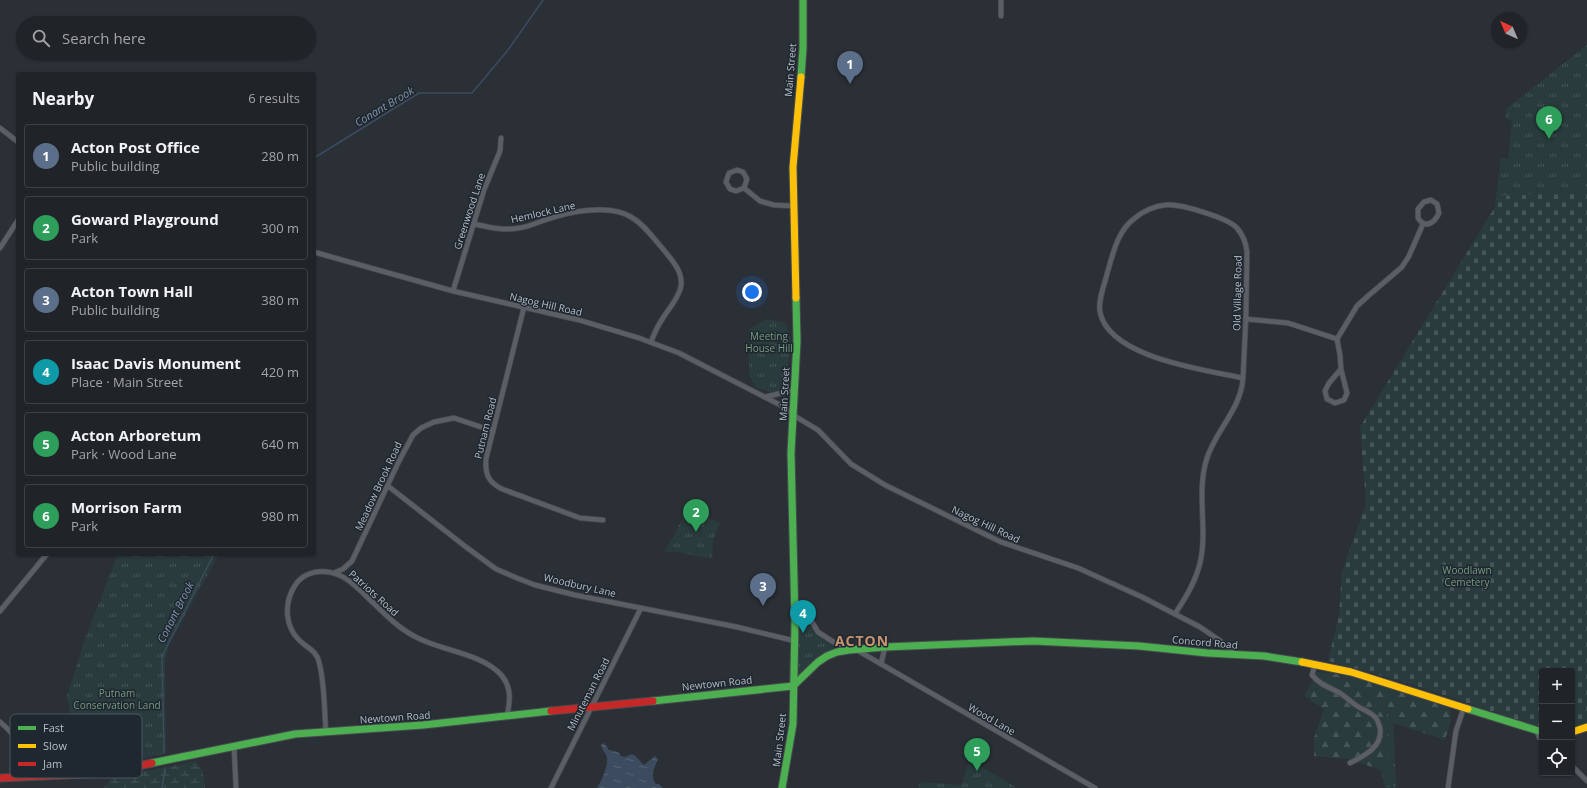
<!DOCTYPE html>
<meta charset="utf-8">
<style>
:root{--surface:#202428;--page:#282c30;--text:#f1f3f6;--muted:#a2a4a8;--line:#3d4145;--accent:#858c94}
body{margin:0;font-family:"Open Sans",sans-serif;background:var(--page);color:var(--text)}
.controls{position:absolute;right:12px;bottom:12px;display:grid;overflow:hidden;border-radius:4px;box-shadow:0 1px 3px #0004}
.controls button{width:36px;height:36px;display:grid;place-items:center;padding:0;border:0;border-bottom:1px solid var(--line);background:var(--surface);color:var(--text);font:20px sans-serif}
.compass{position:absolute;left:1491px;top:12px;width:36px;height:36px;border-radius:50%;background:var(--surface);box-shadow:0 1px 3px #0004;rotate:316deg}
.you{position:absolute;left:752px;top:292px;width:14px;height:14px;margin:-10px;border:3px solid #fff;border-radius:50%;background:#1a73e8;box-shadow:0 0 0 6px #1a73e833}
.badge{display:grid;place-items:center;width:26px;height:26px;border-radius:50%;background:var(--accent);color:#fff;font-size:13px;font-weight:700}
.pin{position:absolute;translate:-50% -33px;filter:drop-shadow(0 1px 2px #0008)}
.pin::after{content:'';position:absolute;top:21px;width:14px;height:12px;background:inherit;clip-path:polygon(0 0,100% 0,50% 100%)}
.list{margin:0;padding:0;list-style:none}
h2{display:flex;justify-content:space-between;align-items:center;height:52px;margin:0;padding:0 16px;font-size:17px}
h2 small{font-size:13px;font-weight:400;color:var(--muted)}
.list li{display:grid;grid-template-columns:26px 1fr auto;gap:12px;align-items:center;box-sizing:border-box;height:64px;margin:0 8px 8px;padding:0 8px;border:1px solid var(--line);border-radius:4px}
.list b{display:block;font-size:15px;white-space:nowrap}
.list p{margin:0;font-size:13px;white-space:nowrap;color:var(--muted)}
.list em{font-size:13px;font-style:normal;color:var(--muted)}
.icon{flex:none;width:22px;height:22px;fill:none;stroke:currentColor;stroke-width:2;stroke-linecap:round;stroke-linejoin:round}
.map{position:relative;flex:none;width:1587px;height:788px;overflow:hidden}
.search{position:absolute;background:var(--surface);box-shadow:0 1px 3px #0004;left:16px;top:16px;width:300px;height:44px;display:flex;align-items:center;gap:10px;box-sizing:border-box;padding:0 14px;border-radius:22px;color:var(--muted);font-size:15px}
.panel{position:absolute;background:var(--surface);box-shadow:0 1px 3px #0004;left:16px;top:72px;width:300px;height:484px;border-radius:4px}
.map>svg:first-child{display:block}
.forest{fill:url(#forest-firs)}
.wetland{fill:url(#wetland-marsh)}
.cemetery{fill:url(#cemetery-stones)}
.park{fill:url(#park-tufts)}
.water{fill:url(#water-ripples)}
.lines{fill:none;stroke-linecap:round;stroke-linejoin:round}
.stream{stroke:#3c4b5e;stroke-width:1.5}
.street-casing{stroke:#474b4f;stroke-width:6}
.fast-casing{stroke:#474b4f;stroke-width:9}
.slow-casing{stroke:#474b4f;stroke-width:9}
.jam-casing{stroke:#474b4f;stroke-width:9}
.street{stroke:#5b5f65;stroke-width:4.5}
.fast{stroke:#4caf50;stroke-width:7}
.slow{stroke:#ffc107;stroke-width:7}
.jam{stroke:#c62828;stroke-width:7}
.labels{text-anchor:middle;dominant-baseline:central;stroke-width:3;stroke-linejoin:round;paint-order:stroke}
.street-label{font-size:10px;fill:#b6bdc7;stroke:#1f2730}
.park-label{font-size:10px;fill:#769a7e;stroke:#1f2730}
.water-label{font-size:11px;font-style:italic;fill:#8194ab;stroke:#1f2730}
.district-label{font-size:14px;font-weight:bold;letter-spacing:1px;fill:#c9936e;stroke:#1f2730}
.key{fill:#1f2730;stroke:#4c545d;stroke-width:1}
.key-label{font-size:11px;fill:#b6bdc7}
</style>
<div class="map">
<svg width="1587" height="788" viewBox="0 0 1587 788">
<defs>
<pattern id="forest-firs" width="22" height="20" patternUnits="userSpaceOnUse"><rect width="22" height="20" fill="#293b3c"/><path d="M5 1l3.5 6h-7zM16 11l3.5 6h-7z" fill="#465557"/></pattern>
<pattern id="wetland-marsh" width="20" height="14" patternUnits="userSpaceOnUse"><rect width="20" height="14" fill="#293b3c"/><path d="M1 5h8M5 5V1M11 12h8M15 12V8" fill="none" stroke="#465557"/></pattern>
<pattern id="cemetery-stones" width="16" height="16" patternUnits="userSpaceOnUse"><rect width="16" height="16" fill="#293b3c"/><path d="M2 7V4a2 2 0 0 1 4 0v3zM10 15v-3a2 2 0 0 1 4 0v3z" fill="#465557"/></pattern>
<pattern id="park-tufts" width="24" height="20" patternUnits="userSpaceOnUse"><rect width="24" height="20" fill="#293b3c"/><path d="M3 7l-1-3M5 7V3M7 7l1-3M15 17l-1-3M17 17v-4M19 17l1-3" fill="none" stroke="#465557"/></pattern>
<pattern id="water-ripples" width="26" height="14" patternUnits="userSpaceOnUse"><rect width="26" height="14" fill="#3c4b5e"/><path d="M2 4q2-2 4 0t4 0M15 11q2-2 4 0t4 0" fill="none" stroke="#566374"/></pattern>
</defs>
<rect width="100%" height="100%" fill="#2b3036"/>
<path class="forest" d="M1317,672C1361,675 1403,692 1445,704C1456,715 1449,726 1445,740L1393,723L1396,788H1385L1381,770L1348,759L1314,756V738L1324,709L1304,696Z"/>
<path class="wetland" d="M196,761L203,772L205,788H104L112,778Z"/>
<path class="cemetery" d="M1587,192V722L1572,727V671H1542V727L1529,724C1462,701 1396,678 1328,661L1339,615L1342,571L1366,504L1360,427L1495,207L1496,196Z"/>
<g class="park">
<path d="M1587,45V192L1496,196L1501,158L1508,159L1512,120L1505,119L1507,108Z"/>
<path d="M766,319L785,322L791,341L788,365L781,391L770,392L755,387L749,375V329Z"/>
<path d="M688,510L720,523L713,541L712,559L677,552H664Z"/>
<path d="M118,554H219L169,645L165,662L166,753L122,763L81,769L67,696L85,639Z"/>
<path d="M802,609L813,631L835,647L805,670L796,682L797,610Z"/>
<path d="M1386,708L1394,709L1393,718L1396,788H1389Z"/>
<path d="M970,760L1017,788H919L920,782L961,785Z"/>
</g>
<path class="water" d="M604,743L609,750L618,752L621,756L626,757C635,750 637,759 644,765L655,756L658,759C655,767 649,775 656,784H659L663,788H597C601,782 609,764 607,757C605,752 602,750 601,745Z"/>
<g class="lines">
<g class="stream">
<path d="M314,158L419,93H472L508,50L543,0"/>
<path d="M164,753L162,656L214,554"/>
<path d="M162,788L165,768"/>
</g>
<defs>
<g id="street">
<path d="M1001,16V0"/>
<path d="M0,128L18,142"/>
<path d="M744,188L747,179L743,172L737,170L729,173L726,182L730,189L736,191L744,188L760,201L774,205L793,206"/>
<path d="M1431,200L1437,204L1439,213C1435,222 1426,230 1418,218V209L1424,202Z"/>
<path d="M474,224C488,227 504,231 519,228C528,227 536,223 545,220C568,212 609,203 631,217C644,224 653,238 663,249C671,259 683,271 681,286C679,298 669,308 663,318C658,325 654,334 651,342"/>
<path d="M0,248L18,220"/>
<path d="M314,252L453,291L579,320L639,338L679,353L786,408L793,415L818,430L851,464L885,485L1001,542L1078,568L1142,597L1200,627L1219,640L1235,654"/>
<path d="M453,291L484,190L500,151L501,138"/>
<path d="M524,307L486,459C485,474 488,482 502,489L580,518L603,520"/>
<path d="M1246,319L1288,323L1337,339"/>
<path d="M1341,369L1329,383L1325,391L1327,399L1335,403L1344,400L1347,393L1341,369L1340,355L1337,339L1357,306L1368,296L1402,267L1409,256L1423,224"/>
<path d="M765,397L794,390"/>
<path d="M388,486L466,547L496,569L517,578L535,585L575,595L737,627L795,641"/>
<path d="M334,573L343,569L352,561L399,461L413,435L421,428L434,422L454,418L493,431"/>
<path d="M795,605L803,607L818,632L835,643L855,649L881,664L1095,788"/>
<path d="M0,611L47,554"/>
<path d="M1175,614C1184,600 1193,586 1198,570C1210,534 1195,495 1207,458C1216,430 1241,409 1243,378C1206,370 1109,358 1100,312C1098,299 1104,287 1107,274C1113,254 1117,231 1135,218C1143,211 1155,206 1165,205C1179,203 1228,218 1237,228C1243,235 1246,243 1247,252L1246,315L1243,378"/>
<path d="M881,664L885,647"/>
<path d="M1315,664L1312,675C1320,685 1329,687 1340,693C1346,697 1351,702 1357,706C1363,710 1371,712 1375,717C1378,720 1379,725 1380,728C1383,747 1364,756 1350,763"/>
<path d="M0,722C19,737 25,754 29,777"/>
<path d="M1537,731L1539,737L1542,740"/>
<path d="M326,732C324,709 325,684 319,662C317,651 307,648 299,640C285,626 284,604 294,587C303,571 323,568 339,575C349,579 358,588 365,595C381,610 395,626 414,636C440,651 483,653 502,676C512,688 510,702 507,716"/>
<path d="M234,746L236,788"/>
<path d="M1572,766L1587,781"/>
<path d="M551,788L641,608"/>
<path d="M1448,788L1456,731L1464,707"/>
</g>
<g id="fast">
<path d="M801,77L803,48V0"/>
<path d="M793,686L818,662L827,656L837,652L849,650L885,647L1033,641L1139,646L1207,653L1264,656L1302,662"/>
<path d="M653,701L793,686"/>
<path d="M1468,709L1542,732"/>
<path d="M152,763L295,734L423,725L551,711"/>
<path d="M782,788L793,724L795,622L791,453L797,341L796,298"/>
</g>
<g id="slow">
<path d="M796,298L793,167L801,77"/>
<path d="M1302,662L1351,672L1468,709"/>
<path d="M1572,732L1587,727"/>
</g>
<g id="jam">
<path d="M551,711L653,701"/>
<path d="M0,778L87,774L114,771L152,763"/>
</g>
</defs>
<use href="#street" class="street-casing"/>
<use href="#fast" class="fast-casing"/>
<use href="#slow" class="slow-casing"/>
<use href="#jam" class="jam-casing"/>
<use href="#street" class="street"/>
<use href="#fast" class="fast"/>
<use href="#slow" class="slow"/>
<use href="#jam" class="jam"/>
</g>
<g class="labels">
<g class="street-label">
<text transform="translate(790 70) rotate(-85)">Main Street</text>
<text transform="translate(469 211) rotate(-72)">Greenwood Lane</text>
<text transform="translate(543 212) rotate(-13)">Hemlock Lane</text>
<text transform="translate(1237 293) rotate(-89)">Old Village Road</text>
<text transform="translate(546 304) rotate(13)">Nagog Hill Road</text>
<text transform="translate(784 394) rotate(-87)">Main Street</text>
<text transform="translate(485 428) rotate(-76)">Putnam Road</text>
<text transform="translate(378 486) rotate(-65)">Meadow Brook Road</text>
<text transform="translate(986 524) rotate(25)">Nagog Hill Road</text>
<text transform="translate(580 585) rotate(13)">Woodbury Lane</text>
<text transform="translate(374 593) rotate(42)">Patriots Road</text>
<text transform="translate(1205 642) rotate(5)">Concord Road</text>
<text transform="translate(717 683) rotate(-6)">Newtown Road</text>
<text transform="translate(588 694) rotate(-63)">Minuteman Road</text>
<text transform="translate(395 717) rotate(-4)">Newtown Road</text>
<text transform="translate(992 719) rotate(30)">Wood Lane</text>
<text transform="translate(779 740) rotate(-83)">Main Street</text>
</g>
<g class="park-label">
<text x="769" y="336">Meeting<tspan x="769" dy="12">House Hill</tspan></text>
<text x="1467" y="570">Woodlawn<tspan x="1467" dy="12">Cemetery</tspan></text>
<text x="117" y="693">Putnam<tspan x="117" dy="12">Conservation Land</tspan></text>
</g>
<g class="water-label">
<text transform="translate(384 106) rotate(-31)">Conant Brook</text>
<text transform="translate(175 612) rotate(-63)">Conant Brook</text>
</g>
<g class="district-label">
<text x="862" y="640">ACTON</text>
</g>
</g>
<rect x="10" y="714" width="132" height="64" rx="6" class="key"/>
<rect x="18" y="726" width="18" height="4" fill="#4caf50"/>
<rect x="18" y="744" width="18" height="4" fill="#ffc107"/>
<rect x="18" y="762" width="18" height="4" fill="#c62828"/>
<g class="key-label">
<text x="43" y="732">Fast</text>
<text x="43" y="750">Slow</text>
<text x="43" y="768">Jam</text>
</g>
</svg>
<div class="controls">
<button>+</button>
<button>−</button>
<button><svg class="icon" aria-label="locate" viewBox="0 0 24 24"><circle cx="12" cy="12" r="6"/><path d="M12 2v4M12 18v4M2 12h4M18 12h4"/></svg></button>
</div>
<svg class="compass" viewBox="-18 -18 36 36"><path d="M0-13l5 13h-10z" fill="#e53935"/><path d="M0 13l5-13h-10z" fill="#a2a4a8"/></svg>
<div class="you"></div>
<div class="pin badge" style="left:850px;top:84px;background:#5c6f8a">1</div>
<div class="pin badge" style="left:696px;top:532px;background:#2e9e5b">2</div>
<div class="pin badge" style="left:763px;top:606px;background:#5c6f8a">3</div>
<div class="pin badge" style="left:803px;top:633px;background:#0f9aa8">4</div>
<div class="pin badge" style="left:977px;top:771px;background:#2e9e5b">5</div>
<div class="pin badge" style="left:1549px;top:139px;background:#2e9e5b">6</div>
<div class="search"><svg class="icon" aria-label="search" viewBox="0 0 24 24"><circle cx="10" cy="10" r="6"/><path d="M15 15l6 6"/></svg>Search here</div>
<section class="panel">
<h2>Nearby<small>6 results</small></h2>
<ul class="list">
<li><span class="badge" style="background:#5c6f8a">1</span><div><b>Acton Post Office</b><p>Public building</p></div><em>280 m</em></li>
<li><span class="badge" style="background:#2e9e5b">2</span><div><b>Goward Playground</b><p>Park</p></div><em>300 m</em></li>
<li><span class="badge" style="background:#5c6f8a">3</span><div><b>Acton Town Hall</b><p>Public building</p></div><em>380 m</em></li>
<li><span class="badge" style="background:#0f9aa8">4</span><div><b>Isaac Davis Monument</b><p>Place · Main Street</p></div><em>420 m</em></li>
<li><span class="badge" style="background:#2e9e5b">5</span><div><b>Acton Arboretum</b><p>Park · Wood Lane</p></div><em>640 m</em></li>
<li><span class="badge" style="background:#2e9e5b">6</span><div><b>Morrison Farm</b><p>Park</p></div><em>980 m</em></li>
</ul>
</section>
</div>
